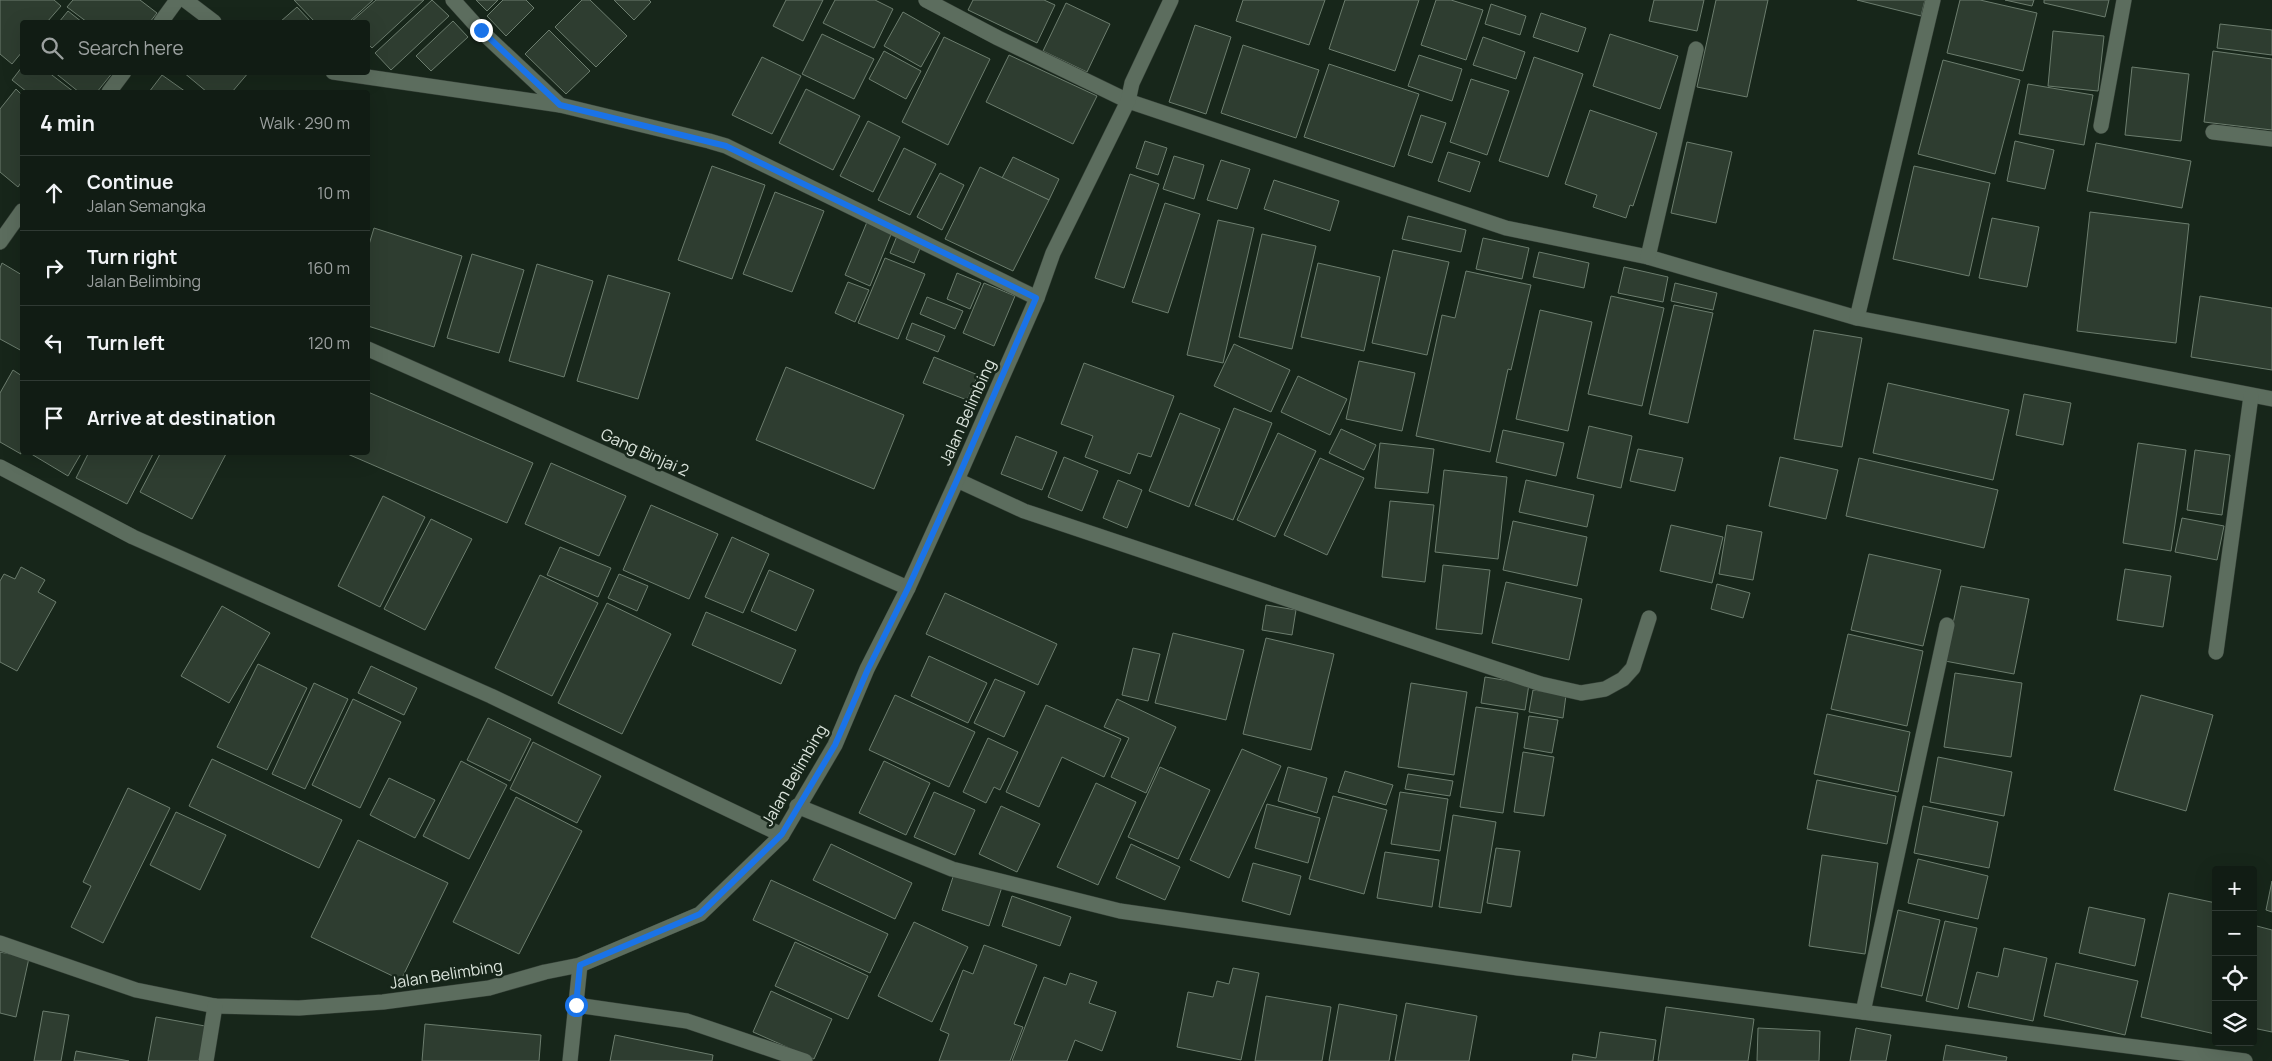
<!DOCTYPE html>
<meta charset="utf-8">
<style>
:root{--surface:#111c14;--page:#1e2922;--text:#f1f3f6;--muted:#9ca1a0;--line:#303a34}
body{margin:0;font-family:Manrope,sans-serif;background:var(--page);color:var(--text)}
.controls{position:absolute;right:15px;bottom:15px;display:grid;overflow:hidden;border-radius:5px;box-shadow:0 5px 20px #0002}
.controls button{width:45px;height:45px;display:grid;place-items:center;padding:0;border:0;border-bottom:1px solid var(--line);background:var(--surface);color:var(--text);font:25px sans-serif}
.stop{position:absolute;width:15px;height:15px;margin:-11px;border:4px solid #1a73e8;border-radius:50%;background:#fff}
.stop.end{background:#1a73e8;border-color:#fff;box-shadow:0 1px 5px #0008}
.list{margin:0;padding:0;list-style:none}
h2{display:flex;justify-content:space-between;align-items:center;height:65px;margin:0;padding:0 20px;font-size:21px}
h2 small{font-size:16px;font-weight:400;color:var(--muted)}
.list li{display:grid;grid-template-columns:32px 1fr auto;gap:15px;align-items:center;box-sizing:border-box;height:75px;padding:0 20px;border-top:1px solid var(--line)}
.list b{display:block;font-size:19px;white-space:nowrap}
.list p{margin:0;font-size:16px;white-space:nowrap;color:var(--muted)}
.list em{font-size:16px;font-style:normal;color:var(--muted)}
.icon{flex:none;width:28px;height:28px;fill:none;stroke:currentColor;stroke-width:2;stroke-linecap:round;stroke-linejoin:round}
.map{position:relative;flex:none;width:2272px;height:1061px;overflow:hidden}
.search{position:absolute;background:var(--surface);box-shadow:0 5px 20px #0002;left:20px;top:20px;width:350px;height:55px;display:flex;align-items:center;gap:12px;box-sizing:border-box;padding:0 18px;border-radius:5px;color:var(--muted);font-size:19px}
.panel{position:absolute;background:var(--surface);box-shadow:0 5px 20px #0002;left:20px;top:90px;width:350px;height:365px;border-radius:5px}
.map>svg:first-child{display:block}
.building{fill:#2e3d30;stroke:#6c7d6e}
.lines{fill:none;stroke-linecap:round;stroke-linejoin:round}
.street-casing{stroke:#333e35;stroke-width:16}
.street{stroke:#5c6d5e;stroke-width:15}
.route{stroke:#1a73e8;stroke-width:6}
.labels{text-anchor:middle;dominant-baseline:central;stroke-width:5;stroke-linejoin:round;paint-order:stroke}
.street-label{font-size:16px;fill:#dce5dd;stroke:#17261a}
</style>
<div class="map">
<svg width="2272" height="1061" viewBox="0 0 2272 1061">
<rect width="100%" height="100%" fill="#17261a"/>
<g class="building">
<path d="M0,0H54L61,6L47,22H22V52L12,64L0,54Z"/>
<path d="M73,0H140L157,13L150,22H87L67,7Z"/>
<path d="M294,0H373L349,22H315Z"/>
<path d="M376,0H424L372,48L368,44V22H351Z"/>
<path d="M432,0L449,16L391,70L375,53Z"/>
<path d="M476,0H498L487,11Z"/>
<path d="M503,0H526L534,8L506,36L487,16Z"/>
<path d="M582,0H590L627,36L596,67L555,27Z"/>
<path d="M614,0H649L651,2L634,20Z"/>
<path d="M786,0H823L803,41L773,26Z"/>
<path d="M835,0H875L893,9L874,48L823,23Z"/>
<path d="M973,0H1044L1055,5L1037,43L968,10Z"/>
<path d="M1243,0H1325L1309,45L1236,21Z"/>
<path d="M1345,0H1419L1395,71L1329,49Z"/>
<path d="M1436,0H1451L1483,10L1466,60L1421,45Z"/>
<path d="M1654,0H1704L1697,31L1649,21Z"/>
<path d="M1716,0H1768L1747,97L1697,87Z"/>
<path d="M1857,0H1925L1921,16Z"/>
<path d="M1960,0H1980L2037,13L2023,71L1947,53Z"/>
<path d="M2005,0H2034L2032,6Z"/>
<path d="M2044,0H2109L2105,17L2044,3Z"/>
<path d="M1066,3L1110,24L1087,72L1043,51Z"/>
<path d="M1491,4L1526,16L1520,35L1485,24Z"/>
<path d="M297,7L311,22H280Z"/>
<path d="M68,11L82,22H59Z"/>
<path d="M903,12L940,33L921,67L884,46Z"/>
<path d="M1541,13L1586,28L1578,52L1533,37Z"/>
<path d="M453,21L468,37L431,71L416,56Z"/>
<path d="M2220,24L2272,30V55L2217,48Z"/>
<path d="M1195,25L1231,37L1206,114L1169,102Z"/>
<path d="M549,30L590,71L566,94L525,54Z"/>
<path d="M2053,31L2104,36L2098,91L2048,86Z"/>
<path d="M822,34L874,59L854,99L802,74Z"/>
<path d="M1610,34L1678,56L1660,109L1593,86Z"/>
<path d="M944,37L990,59L948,145L902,122Z"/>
<path d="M1483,37L1525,52L1516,79L1473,65Z"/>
<path d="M1243,45L1319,70L1296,138L1221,113Z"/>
<path d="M884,51L921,71L906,99L869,79Z"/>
<path d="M2213,51L2272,59V130L2204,122Z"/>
<path d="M1009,55L1097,96L1073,144L986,102Z"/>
<path d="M1419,55L1462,69L1452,101L1408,86Z"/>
<path d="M762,57L801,76L772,134L732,115Z"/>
<path d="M1534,57L1583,74L1548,177L1499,161Z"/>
<path d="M1943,60L2020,80L1995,174L1918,154Z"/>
<path d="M1329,64L1419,94L1394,167L1304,137Z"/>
<path d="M22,67V72H48L74,92H27L12,80Z"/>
<path d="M2132,67L2189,74L2181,141L2125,135Z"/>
<path d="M54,72H113L97,92H79Z"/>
<path d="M183,72H249L232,92H207Z"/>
<path d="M162,75L186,92H149Z"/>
<path d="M1471,79L1509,91L1487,155L1450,142Z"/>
<path d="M2028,84L2093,95L2084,145L2019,134Z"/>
<path d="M16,89L22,95V181L18,187L0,172V109Z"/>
<path d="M806,89L860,116L833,170L779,143Z"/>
<path d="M1590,110L1657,133L1633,206L1630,205L1626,218L1593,207L1597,195L1565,184Z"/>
<path d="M1421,115L1446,123L1432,163L1408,155Z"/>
<path d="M868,121L900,137L873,192L840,176Z"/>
<path d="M1145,141L1167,148L1158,175L1136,168Z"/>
<path d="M2015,141L2054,150L2045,189L2007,181Z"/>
<path d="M1687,142L1732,152L1716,223L1671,213Z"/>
<path d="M2096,143L2191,161L2182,208L2087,191Z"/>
<path d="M904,148L936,164L910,215L878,200Z"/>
<path d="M1448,152L1480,162L1470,192L1438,181Z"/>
<path d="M1174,156L1204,165L1194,199L1163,189Z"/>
<path d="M1013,157L1059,179L1049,200L1002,178Z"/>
<path d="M1221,160L1250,169L1237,209L1207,200Z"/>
<path d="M712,166L765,185L732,279L678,260Z"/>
<path d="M1914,166L1990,183L1969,276L1893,259Z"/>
<path d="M980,167L1049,200L1013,271L945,239Z"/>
<path d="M940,173L964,185L942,230L917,217Z"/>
<path d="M1130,174L1159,184L1124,288L1095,278Z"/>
<path d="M1274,180L1339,201L1330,231L1264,209Z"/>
<path d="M775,192L824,211L792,292L743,274Z"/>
<path d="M1165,203L1200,214L1168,313L1132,302Z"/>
<path d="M2090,212L2189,224L2176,343L2077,331Z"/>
<path d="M1408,216L1466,230L1461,252L1402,239Z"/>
<path d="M1992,218L2039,227L2027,287L1979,278Z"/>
<path d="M1218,220L1254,228L1223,363L1187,355Z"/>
<path d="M867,222L892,232L870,286L845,275Z"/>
<path d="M374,228L462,256L434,347L368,326V248Z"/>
<path d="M1262,234L1316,246L1292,349L1239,337Z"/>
<path d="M897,236L921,246L914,263L890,253Z"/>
<path d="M1483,238L1529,248L1522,279L1476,269Z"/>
<path d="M1393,250L1449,262L1427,355L1372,343Z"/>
<path d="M1539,252L1589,263L1584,288L1533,277Z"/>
<path d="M472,254L524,270L499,353L447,338Z"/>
<path d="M885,258L925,274L898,339L858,323Z"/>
<path d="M2,263L22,275V351L0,339V268Z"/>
<path d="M1318,263L1380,277L1364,351L1301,337Z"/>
<path d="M537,264L593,281L564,377L509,361Z"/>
<path d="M1624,267L1668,277L1663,302L1618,293Z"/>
<path d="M1466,271L1531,285L1511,370L1508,369L1490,452L1416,436L1442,315L1455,318Z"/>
<path d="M957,273L981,283L970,309L947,299Z"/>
<path d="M608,275L670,293L638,399L577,381Z"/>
<path d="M848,282L869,290L855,322L835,313Z"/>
<path d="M984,283L1015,296L994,346L963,333Z"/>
<path d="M1675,283L1717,293L1713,310L1671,301Z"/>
<path d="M1611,296L1664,308L1642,406L1588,394Z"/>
<path d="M2200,296L2272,308V370L2191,357Z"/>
<path d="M927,297L963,311L955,329L920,314Z"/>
<path d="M1674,305L1713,313L1688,423L1649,414Z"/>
<path d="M1540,310L1592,322L1568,431L1516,419Z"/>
<path d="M912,323L945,336L938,352L906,339Z"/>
<path d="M1814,330L1862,338L1842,447L1794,439Z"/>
<path d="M1234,344L1290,370L1271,412L1214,386Z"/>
<path d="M934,357L978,375L967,400L923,383Z"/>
<path d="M1359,361L1415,373L1402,431L1346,419Z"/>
<path d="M1084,363L1174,396L1151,457L1138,453L1130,474L1085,457L1093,436L1061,424Z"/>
<path d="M786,367L904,415L874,489L756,440Z"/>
<path d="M13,370L22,376L21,454L0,442V393Z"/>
<path d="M1298,376L1347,399L1330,435L1281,412Z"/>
<path d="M1888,383L2009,410L1993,480L1873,453Z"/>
<path d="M368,392L533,463L507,523L343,452H368Z"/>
<path d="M2024,394L2071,403L2063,445L2016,435Z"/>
<path d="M1234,408L1272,423L1233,520L1195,505Z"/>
<path d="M1180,413L1220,429L1189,507L1149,491Z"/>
<path d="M1589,426L1632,436L1621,488L1577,478Z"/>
<path d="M1341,429L1376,445L1364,470L1329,453Z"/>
<path d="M1503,430L1564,443L1556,476L1496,462Z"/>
<path d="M1278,433L1316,451L1275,537L1237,520Z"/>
<path d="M1016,436L1057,452L1042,490L1001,474Z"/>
<path d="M1380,443L1434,449L1428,493L1375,488Z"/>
<path d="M2138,443L2186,450L2171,551L2123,543Z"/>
<path d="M1638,449L1683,458L1675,491L1630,481Z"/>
<path d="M2195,450L2230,455L2222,515L2187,510Z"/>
<path d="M28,452H82L68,476Z"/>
<path d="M89,452H154L127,504L76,478Z"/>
<path d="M161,452H227L192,519L140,492Z"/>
<path d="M1064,457L1098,471L1082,511L1048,497Z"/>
<path d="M1780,457L1838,470L1826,519L1769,506Z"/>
<path d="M1320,458L1364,478L1327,555L1284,535Z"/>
<path d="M1859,458L1998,490L1984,548L1846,516Z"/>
<path d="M551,463L626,496L599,556L525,524Z"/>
<path d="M1444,470L1507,477L1498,559L1435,552Z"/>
<path d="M1118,480L1142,490L1127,528L1103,518Z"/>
<path d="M1526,480L1594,495L1587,527L1519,512Z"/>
<path d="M383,496L425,517L380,607L338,586Z"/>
<path d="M1390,501L1434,505L1425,582L1382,577Z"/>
<path d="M651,505L718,534L689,599L623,570Z"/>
<path d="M2182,518L2224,526L2217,560L2175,552Z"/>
<path d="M431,519L472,539L425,630L384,609Z"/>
<path d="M1513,521L1587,537L1577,586L1503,570Z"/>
<path d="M1671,525L1723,537L1712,583L1660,571Z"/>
<path d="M1727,525L1762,532L1753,580L1719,574Z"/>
<path d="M732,537L769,554L743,613L705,597Z"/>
<path d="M560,547L611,568L598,597L547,575Z"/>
<path d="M1869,554L1941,570L1923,646L1851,630Z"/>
<path d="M1443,565L1490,570L1482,634L1436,629Z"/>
<path d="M21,567L45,580L38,592L56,602L17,671L0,662V581L4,574L15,579Z"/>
<path d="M2125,569L2171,576L2163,627L2117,620Z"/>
<path d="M769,570L814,590L796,631L751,611Z"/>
<path d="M619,574L648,586L637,611L608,598Z"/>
<path d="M540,575L598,603L552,696L495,668Z"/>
<path d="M1506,582L1582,599L1569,660L1492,643Z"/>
<path d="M1717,584L1750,593L1743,618L1711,609Z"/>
<path d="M1961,586L2029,599L2014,674L1945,661Z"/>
<path d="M945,593L1057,644L1038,685L926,634Z"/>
<path d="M607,603L671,634L622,734L558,703Z"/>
<path d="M1266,605L1296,610L1292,635L1262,630Z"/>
<path d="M222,606L270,633L229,703L181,676Z"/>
<path d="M706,612L796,650L781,684L692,645Z"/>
<path d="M1173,633L1244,650L1226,720L1155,703Z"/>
<path d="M1848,634L1923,651L1907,726L1831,709Z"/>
<path d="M1266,638L1334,654L1311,750L1243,734Z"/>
<path d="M1133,648L1160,654L1148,701L1122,695Z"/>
<path d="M929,656L987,683L968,723L911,696Z"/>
<path d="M258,664L307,688L267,770L217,747Z"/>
<path d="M371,666L417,688L404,715L358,693Z"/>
<path d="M1955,673L2022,683L2011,757L1944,747Z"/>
<path d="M1485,677L1529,684L1525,710L1481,703Z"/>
<path d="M995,679L1025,692L1004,737L974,723Z"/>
<path d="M314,683L348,699L305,789L272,774Z"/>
<path d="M1411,683L1467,692L1454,775L1398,767Z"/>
<path d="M1533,690L1566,695L1563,718L1529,712Z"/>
<path d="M895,695L975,732L949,787L869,750Z"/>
<path d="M2141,695L2213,715L2186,811L2114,790Z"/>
<path d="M353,699L401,722L360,808L312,785Z"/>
<path d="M1117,699L1176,727L1146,793L1111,777L1129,738L1104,727Z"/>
<path d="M1046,705L1121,739L1104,777L1062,757L1039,807L1006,792Z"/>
<path d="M1476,707L1518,713L1503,813L1460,807Z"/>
<path d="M1827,714L1910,732L1898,792L1814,774Z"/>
<path d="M1529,716L1558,720L1552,753L1524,748Z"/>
<path d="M488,718L531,739L510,781L467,760Z"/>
<path d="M988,738L1018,752L1000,790L994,787L986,803L963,792Z"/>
<path d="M533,742L601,776L577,823L510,789Z"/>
<path d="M1242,749L1281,766L1229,878L1190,860Z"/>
<path d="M1523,752L1554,757L1544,816L1514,812Z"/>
<path d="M1938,757L2012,772L2004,816L1930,802Z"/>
<path d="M212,759L342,820L319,868L189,806Z"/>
<path d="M461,761L507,785L469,859L423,836Z"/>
<path d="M884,761L930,783L906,835L859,813Z"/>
<path d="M1160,767L1210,790L1178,859L1128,837Z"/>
<path d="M1288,767L1327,778L1317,813L1278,801Z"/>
<path d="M1345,771L1393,785L1386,805L1338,792Z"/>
<path d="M1408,774L1453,781L1450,796L1405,789Z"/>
<path d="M389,778L435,800L415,838L370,815Z"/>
<path d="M1817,780L1896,796L1887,844L1807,829Z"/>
<path d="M1096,783L1136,802L1098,885L1057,867Z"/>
<path d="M128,788L170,808L103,943L71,927L91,886L83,882Z"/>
<path d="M934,792L975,810L955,855L914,837Z"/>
<path d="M1400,792L1448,799L1440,851L1391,844Z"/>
<path d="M1333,796L1387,810L1364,894L1309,879Z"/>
<path d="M516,797L582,831L519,954L453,922Z"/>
<path d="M1267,804L1320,818L1308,863L1255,848Z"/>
<path d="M1001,806L1040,824L1017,872L979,854Z"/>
<path d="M1923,806L1998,822L1989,868L1914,853Z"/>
<path d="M176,812L226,835L200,890L150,865Z"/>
<path d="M1453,815L1496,822L1481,913L1439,907Z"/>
<path d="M358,840L448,883L401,980L311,937Z"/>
<path d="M831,844L912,883L895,919L813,880Z"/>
<path d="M1131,844L1180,867L1165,900L1116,878Z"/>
<path d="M1496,848L1520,851L1511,907L1487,903Z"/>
<path d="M1385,852L1439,860L1432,907L1377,898Z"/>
<path d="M1822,855L1878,863L1865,954L1809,946Z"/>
<path d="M1918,859L1988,876L1978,919L1908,903Z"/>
<path d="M1253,863L1301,876L1290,915L1242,901Z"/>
<path d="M955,871L1002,887L989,926L942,910Z"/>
<path d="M771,880L888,934L870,973L753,920Z"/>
<path d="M2272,881V912L2266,910Z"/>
<path d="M2169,893L2216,903L2215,1034L2141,1017Z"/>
<path d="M1012,896L1071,917L1060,946L1002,926Z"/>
<path d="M2089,907L2145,919L2135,966L2079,953Z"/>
<path d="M1898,910L1940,920L1922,996L1881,987Z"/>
<path d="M1945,921L1977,928L1958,1009L1926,1001Z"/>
<path d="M914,922L968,947L932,1022L878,996Z"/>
<path d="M2253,925L2272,930V1032L2253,1028Z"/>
<path d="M795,942L868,976L848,1019L775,986Z"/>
<path d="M984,945L1037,965L1014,1024L1023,1027L1010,1061H939L949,1034L940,1030L963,970L973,974Z"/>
<path d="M2004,948L2047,958L2033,1021L1968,1007L1977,972L1998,977Z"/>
<path d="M0,952L29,958L16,1017L0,1013Z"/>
<path d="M2056,963L2138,981L2125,1035L2044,1016Z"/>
<path d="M1233,968L1259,973L1241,1060L1177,1047L1188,992L1213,997L1217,981L1229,984Z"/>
<path d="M1070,973L1097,982L1089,1003L1116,1012L1102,1051L1075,1040L1067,1061H1012L1044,977L1066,985Z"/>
<path d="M771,991L832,1019L814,1059L753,1032Z"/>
<path d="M1266,996L1331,1007L1322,1061H1255Z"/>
<path d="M1406,1003L1477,1016L1469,1061H1395Z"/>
<path d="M1339,1004L1397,1015L1389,1061H1329Z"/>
<path d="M1666,1007L1754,1019L1748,1061H1658Z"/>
<path d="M43,1011L69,1015L61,1061H34Z"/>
<path d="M156,1017L205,1026L199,1061H148Z"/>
<path d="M425,1024L541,1035L539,1061H422Z"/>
<path d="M1758,1028L1820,1031L1819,1061H1757Z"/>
<path d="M1856,1028L1891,1035L1886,1061H1850Z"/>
<path d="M1600,1032L1656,1040L1653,1061H1572L1573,1054L1596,1058Z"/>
<path d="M615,1035L713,1055L712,1061H610Z"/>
<path d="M1946,1045L2007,1057L2006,1061H1943Z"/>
<path d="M76,1051L129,1061H74Z"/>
</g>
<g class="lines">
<defs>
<g id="street">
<path d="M185,0L214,22"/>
<path d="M453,0L481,31L560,105"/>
<path d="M926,0L998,38L1128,101L1506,228L1648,257L1857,318L2272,399"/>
<path d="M161,22L177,0"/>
<path d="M333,72L560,105L709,141L726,146L1037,298"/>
<path d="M109,92L124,72"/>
<path d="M2101,126L2124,0"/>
<path d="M2213,132L2272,139"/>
<path d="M0,242L22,211"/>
<path d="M1648,257L1696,49"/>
<path d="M1857,318L1933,0"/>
<path d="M368,349L908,588"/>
<path d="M0,467L133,537L491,696L782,835"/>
<path d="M957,480L1024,511L1541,684L1581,693L1605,689L1623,679L1633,668L1649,618"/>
<path d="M2216,652L2251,396"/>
<path d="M797,806L952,869L1120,911L1518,968L2245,1061"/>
<path d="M0,943L136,990L215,1006L299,1008L383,1002L489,988L545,972L580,965L700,914L782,835L835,745L867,669L908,588L957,480L1037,298L1053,253L1128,101L1132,83L1171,0"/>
<path d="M576,1005L687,1021L805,1061"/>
<path d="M1863,1012L1947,625"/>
<path d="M206,1061L215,1006"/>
<path d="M570,1061L580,965"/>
</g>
</defs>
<use href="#street" class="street-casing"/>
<use href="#street" class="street"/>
</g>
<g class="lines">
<path class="route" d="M481,30L560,105L726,146L1036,298L957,480L908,588L868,669L835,745L782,834L700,914L580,965L576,1005"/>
</g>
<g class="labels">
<g class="street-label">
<text transform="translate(967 412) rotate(-66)">Jalan Belimbing</text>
<text transform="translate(645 452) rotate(24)">Gang Binjai 2</text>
<text transform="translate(794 775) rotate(-60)">Jalan Belimbing</text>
<text transform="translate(446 974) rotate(-9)">Jalan Belimbing</text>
</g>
</g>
</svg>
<div class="controls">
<button>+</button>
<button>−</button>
<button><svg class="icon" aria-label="locate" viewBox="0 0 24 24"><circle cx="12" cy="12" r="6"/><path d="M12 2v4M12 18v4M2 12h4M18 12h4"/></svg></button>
<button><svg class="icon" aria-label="layers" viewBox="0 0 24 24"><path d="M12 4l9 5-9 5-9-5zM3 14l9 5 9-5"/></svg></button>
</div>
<div class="stop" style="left:576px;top:1005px"></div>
<div class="stop end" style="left:481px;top:30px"></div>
<div class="search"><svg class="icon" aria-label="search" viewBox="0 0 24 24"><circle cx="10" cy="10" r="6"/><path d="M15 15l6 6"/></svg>Search here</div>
<section class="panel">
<h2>4 min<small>Walk · 290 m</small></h2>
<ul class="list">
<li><svg class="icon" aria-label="ahead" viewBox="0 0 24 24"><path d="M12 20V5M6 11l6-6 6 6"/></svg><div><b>Continue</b><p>Jalan Semangka</p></div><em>10 m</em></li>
<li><svg class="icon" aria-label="right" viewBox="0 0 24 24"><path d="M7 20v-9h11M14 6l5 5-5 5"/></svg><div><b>Turn right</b><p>Jalan Belimbing</p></div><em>160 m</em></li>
<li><svg class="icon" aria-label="left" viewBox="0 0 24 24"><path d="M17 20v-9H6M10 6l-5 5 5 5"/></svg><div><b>Turn left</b></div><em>120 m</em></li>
<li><svg class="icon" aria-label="arrive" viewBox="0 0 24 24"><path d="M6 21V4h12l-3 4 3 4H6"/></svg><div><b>Arrive at destination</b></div></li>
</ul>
</section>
</div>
